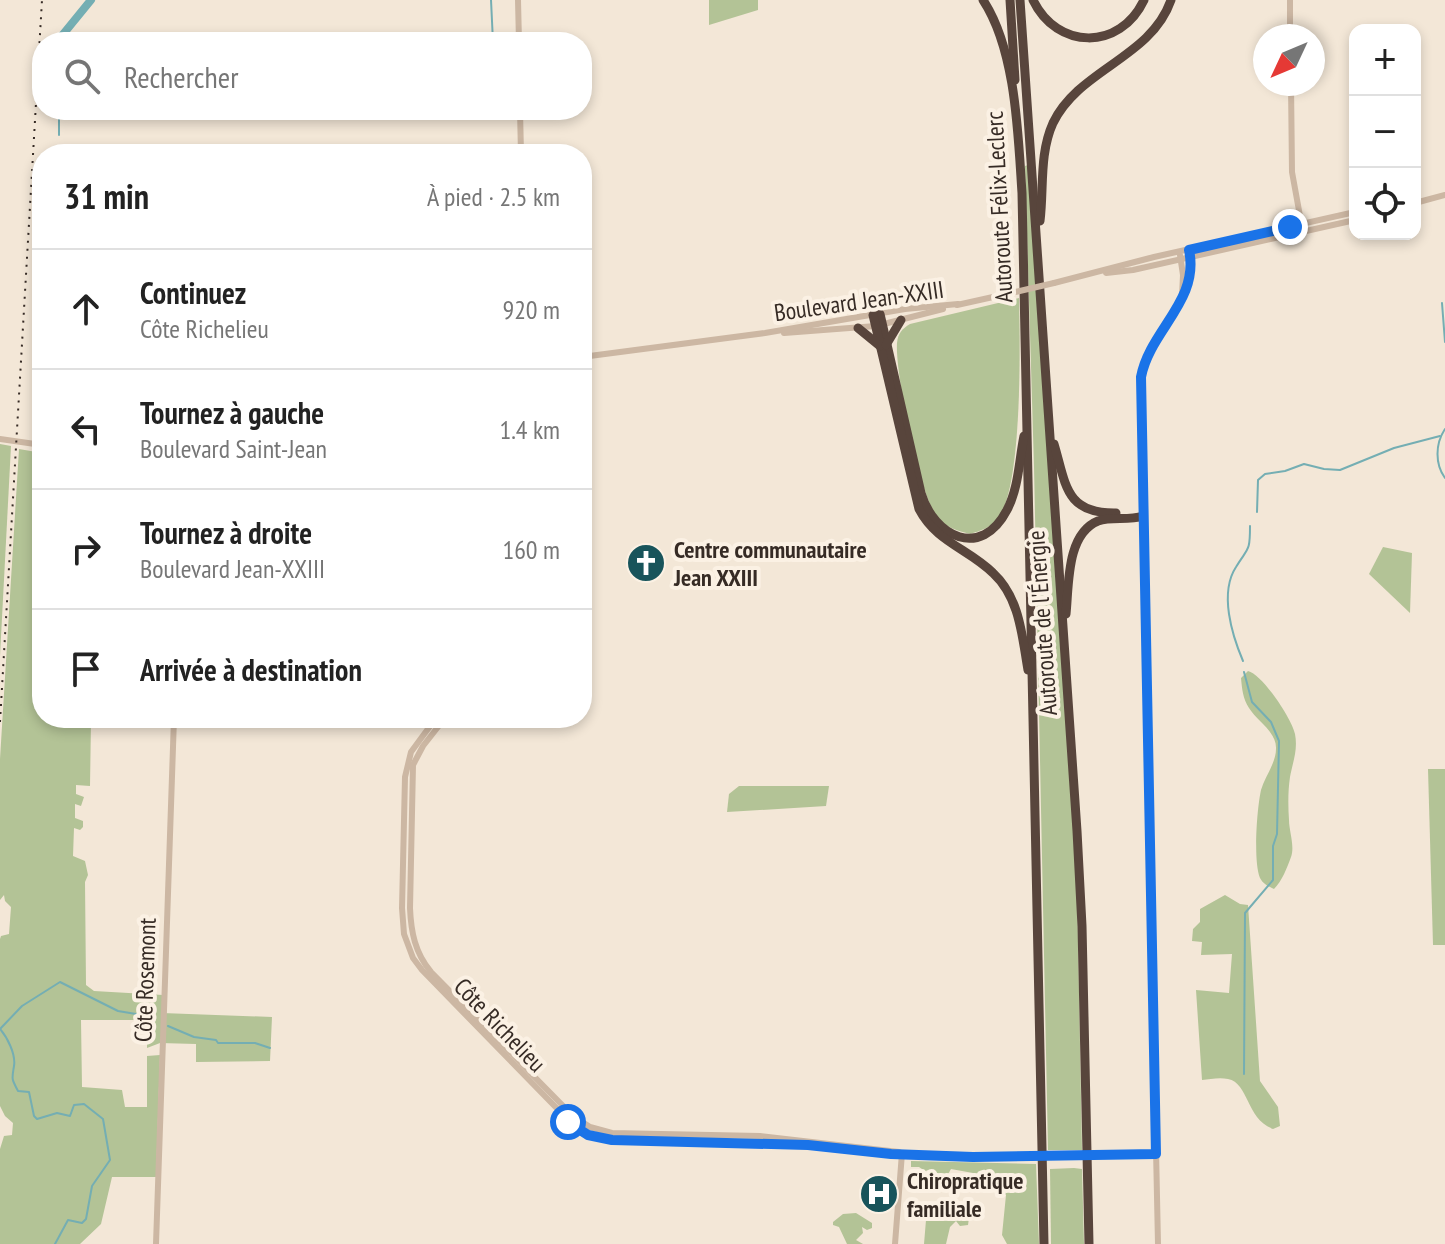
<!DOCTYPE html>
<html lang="fr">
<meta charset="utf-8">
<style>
:root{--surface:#fff;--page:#f6f6f6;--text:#222;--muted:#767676;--line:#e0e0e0}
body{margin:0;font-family:"PT Sans Narrow",sans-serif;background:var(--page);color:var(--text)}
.controls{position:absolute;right:24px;top:24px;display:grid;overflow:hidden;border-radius:16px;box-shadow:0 4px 12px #0003}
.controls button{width:72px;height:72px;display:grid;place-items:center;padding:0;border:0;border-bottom:2px solid var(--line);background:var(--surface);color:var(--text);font:40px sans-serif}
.compass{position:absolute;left:1253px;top:24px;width:72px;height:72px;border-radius:50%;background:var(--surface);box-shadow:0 4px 12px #0003;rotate:226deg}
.stop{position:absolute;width:24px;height:24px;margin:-18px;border:6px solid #1a73e8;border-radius:50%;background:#fff}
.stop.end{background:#1a73e8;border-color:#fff;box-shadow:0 2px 8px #0008}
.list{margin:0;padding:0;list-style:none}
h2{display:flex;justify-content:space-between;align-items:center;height:104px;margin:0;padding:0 32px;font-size:34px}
h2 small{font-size:26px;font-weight:400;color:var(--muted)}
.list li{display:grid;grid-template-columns:52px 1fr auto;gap:24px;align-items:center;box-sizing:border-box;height:120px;padding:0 32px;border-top:2px solid var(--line)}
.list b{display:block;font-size:30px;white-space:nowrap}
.list p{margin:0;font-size:26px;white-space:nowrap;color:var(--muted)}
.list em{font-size:26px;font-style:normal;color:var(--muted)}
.icon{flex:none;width:44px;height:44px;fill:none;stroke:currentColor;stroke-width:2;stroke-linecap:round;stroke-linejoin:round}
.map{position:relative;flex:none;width:1445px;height:1244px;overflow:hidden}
.search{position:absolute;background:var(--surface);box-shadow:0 4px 12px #0003;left:32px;top:32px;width:560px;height:88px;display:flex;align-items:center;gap:20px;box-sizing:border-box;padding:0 28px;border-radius:32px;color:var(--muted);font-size:30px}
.panel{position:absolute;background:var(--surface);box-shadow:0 4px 12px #0003;left:32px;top:144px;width:560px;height:584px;border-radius:32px}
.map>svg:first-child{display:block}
.green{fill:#b3c396}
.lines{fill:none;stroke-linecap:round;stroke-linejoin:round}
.stream{stroke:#74aeb3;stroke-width:2}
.river{stroke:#74aeb3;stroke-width:8}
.tertiary{stroke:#ccb7a3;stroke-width:6}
.motorway{stroke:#58453c;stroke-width:9}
.rail{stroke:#362b25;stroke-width:2;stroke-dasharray:2 6;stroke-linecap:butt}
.tertiary-bridge{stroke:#ccb7a3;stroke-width:6}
.route{stroke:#1a73e8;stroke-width:10}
.labels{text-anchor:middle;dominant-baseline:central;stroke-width:8;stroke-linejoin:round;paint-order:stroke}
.street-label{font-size:24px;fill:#362b25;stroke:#fbf1e4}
.poi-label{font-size:24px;font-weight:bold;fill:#362b25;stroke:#fbf1e4;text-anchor:start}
</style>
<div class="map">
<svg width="1445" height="1244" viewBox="0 0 1445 1244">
<rect width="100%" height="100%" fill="#f3e7d7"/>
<g class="green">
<path d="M709,0H758V10L709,25Z"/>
<path d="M1028,165L1077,885L1082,1150H1048L1034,467L1025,166Z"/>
<path d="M1019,298C1020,342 1023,489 997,520C989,528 980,531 970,534C958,531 945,527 937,517C919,494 895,373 897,343C898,333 902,329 910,324Z"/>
<path d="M0,444L11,446L0,656Z"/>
<path d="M19,449L42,453V718H100V720L91,721L90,786L76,785V794L84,797L81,806L75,804V818L83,821V827L80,830L74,828L73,856L85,861L88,875L85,882L86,985L94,991L163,995L162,1013L272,1017L270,1061L196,1062V1044L160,1043L147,1048V1020H81L82,1087L122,1090L125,1107H147V1056L160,1055L156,1177H112L101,1224L80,1244H0V1149L4,1136L12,1135L13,1123L5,1116L0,1106V939L1,936L9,934L11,907L5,901L4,895L0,900V759Z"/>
<path d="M1383,547L1412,553L1410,613L1369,574Z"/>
<path d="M1248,671C1263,675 1292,719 1295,734C1298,750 1293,761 1290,777C1288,790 1288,806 1289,820C1289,831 1295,846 1291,857C1287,868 1282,881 1274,889C1268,886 1263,884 1260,878C1253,861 1257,808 1261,790C1265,776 1276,763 1276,749C1277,732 1257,721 1249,708C1243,699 1242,689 1241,678Z"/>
<path d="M1428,769H1445V945H1433Z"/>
<path d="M739,786H829L826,806L727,812L729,794Z"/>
<path d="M1225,895L1240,904L1248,905L1260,1081L1278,1107L1280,1126L1273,1129C1246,1119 1249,1083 1228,1079C1220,1077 1210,1079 1202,1080L1196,990L1229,993L1232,954L1201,955L1202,942L1192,941L1193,929L1200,922V909Z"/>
<path d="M911,1161L1036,1164L1039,1244H1007L1002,1235L1006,1195L996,1190L984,1175L951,1169L947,1176L933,1177L929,1170L925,1171L919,1167H911Z"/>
<path d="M1074,1168L1082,1169L1084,1244H1051L1050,1169Z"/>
<path d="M927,1208H932L944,1220L969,1218L968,1225L960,1226L956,1221L950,1227L946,1244H924Z"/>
<path d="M856,1213L872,1223V1228L867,1230L862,1227L863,1233L856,1240L863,1244H847L839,1227L833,1225V1222L843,1214Z"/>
</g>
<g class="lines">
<g class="stream">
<path d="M491,0L493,42"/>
<path d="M59,110V135"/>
<path d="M1442,303L1445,342"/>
<path d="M1445,429C1435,444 1435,464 1445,478"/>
<path d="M1257,512L1258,480L1265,474L1285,471L1304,464L1324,469L1340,470L1394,448L1440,436"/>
<path d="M1243,661C1232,635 1219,593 1236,567C1248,547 1250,553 1250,526"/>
<path d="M168,1026L194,1037L216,1040L218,1043H255L270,1048"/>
<path d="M0,1029C7,1037 16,1054 14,1066C12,1079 11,1078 18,1091L29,1092L34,1116L37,1119L57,1113L70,1116L74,1105L84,1104L103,1119L110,1160L92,1186L86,1219L82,1223L68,1220L55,1244"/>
<path d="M0,1029L22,1006L60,982L118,1011L154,1017"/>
<path d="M1244,1074L1245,913L1273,880V846L1277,834L1279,741L1271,722L1252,702L1244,672"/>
</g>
<path class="river" d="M61,42L60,38L91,0"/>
<g class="tertiary">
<path d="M518,0L519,42"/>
<path d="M1290,0V36"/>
<path d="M1291,84L1292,172L1302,227"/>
<path d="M520,110L521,154"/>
<path d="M1415,203L1445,195"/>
<path d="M1180,255L1183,275L1182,296"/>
<path d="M1106,273L1133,270L1355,220"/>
<path d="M1054,283L1154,257L1355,212"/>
<path d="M957,305L1011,293"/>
<path d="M784,333L876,326L943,309"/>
<path d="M582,357L765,333L905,309L958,304"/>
<path d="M0,439L42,445"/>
<path d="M436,718L411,752L405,777L402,908L404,934L413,958L422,970L577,1129L588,1135L612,1140L808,1145L891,1154L1030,1156"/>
<path d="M445,718L423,746L413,765L410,908C411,932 415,953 431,972L573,1116L590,1127L612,1133L760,1136L899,1152"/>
<path d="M1101,1155L1156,1154"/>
<path d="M156,1244L174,718"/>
<path d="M895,1244L902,1153"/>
<path d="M1158,1244L1140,389C1142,336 1201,305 1189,250"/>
</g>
<g class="motorway">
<path d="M983,0C1016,50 1018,134 1022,193L1044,1244"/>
<path d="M1010,0L1015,80"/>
<path d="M1020,0L1077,831L1082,926L1089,1244"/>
<path d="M1033,0C1057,50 1120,51 1144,0"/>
<path d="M1040,221C1044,189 1039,154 1053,123C1079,69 1151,58 1171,0"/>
<path d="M880,314L921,493C934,537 981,560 1007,510C1019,487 1019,460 1024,436"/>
<path d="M873,315L919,509C936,542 969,549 993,573C1020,598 1022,636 1028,670"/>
<path d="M858,328L880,346"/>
<path d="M886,345L901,320"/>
<path d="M1054,444C1066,484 1065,514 1116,513"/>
<path d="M1066,614C1069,586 1066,534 1098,521C1112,516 1128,521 1143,516"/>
</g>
<path class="rail" d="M0,722L42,0"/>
<g class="tertiary-bridge">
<path d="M1011,293L1054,283"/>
<path d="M1030,1156L1101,1155"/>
</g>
</g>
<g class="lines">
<path class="route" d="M568,1122L588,1135L612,1140L808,1145L891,1154L973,1157L1156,1154L1141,377C1150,330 1200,301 1189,250L1290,227"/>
</g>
<defs>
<symbol id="church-disc" viewBox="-11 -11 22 22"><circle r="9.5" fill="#18545b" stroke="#fbf1e4"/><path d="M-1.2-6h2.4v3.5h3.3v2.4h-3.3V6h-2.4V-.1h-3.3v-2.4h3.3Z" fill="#fff"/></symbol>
<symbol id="hospital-disc" viewBox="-11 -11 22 22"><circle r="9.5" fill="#18545b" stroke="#fbf1e4"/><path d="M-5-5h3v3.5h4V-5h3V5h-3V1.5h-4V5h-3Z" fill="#fff"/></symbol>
</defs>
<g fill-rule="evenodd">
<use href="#church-disc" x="624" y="541" width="44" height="44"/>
<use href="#hospital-disc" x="857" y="1172" width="44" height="44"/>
</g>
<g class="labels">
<g class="street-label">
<text transform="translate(999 207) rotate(-93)">Autoroute Félix-Leclerc</text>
<text transform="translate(859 301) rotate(-8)">Boulevard Jean-XXIII</text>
<text transform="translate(1042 623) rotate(-94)">Autoroute de l'Énergie</text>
<text transform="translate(145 980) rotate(-88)">Côte Rosemont</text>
<text transform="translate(500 1025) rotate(46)">Côte Richelieu</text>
</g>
<g class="poi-label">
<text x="674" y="549">Centre communautaire<tspan x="674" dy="28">Jean XXIII</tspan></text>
<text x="907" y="1180">Chiropratique<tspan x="907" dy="28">familiale</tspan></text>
</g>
</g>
</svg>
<div class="controls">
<button>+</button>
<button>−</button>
<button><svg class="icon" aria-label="locate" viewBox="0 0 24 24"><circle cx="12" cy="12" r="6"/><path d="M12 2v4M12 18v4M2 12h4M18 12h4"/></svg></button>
</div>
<svg class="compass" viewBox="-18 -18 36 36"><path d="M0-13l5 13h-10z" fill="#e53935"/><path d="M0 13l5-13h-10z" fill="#767676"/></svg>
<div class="stop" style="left:568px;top:1122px"></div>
<div class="stop end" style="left:1290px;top:227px"></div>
<div class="search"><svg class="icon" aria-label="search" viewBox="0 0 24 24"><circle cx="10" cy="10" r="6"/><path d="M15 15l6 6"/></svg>Rechercher</div>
<section class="panel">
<h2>31 min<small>À pied · 2.5 km</small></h2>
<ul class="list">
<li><svg class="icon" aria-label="ahead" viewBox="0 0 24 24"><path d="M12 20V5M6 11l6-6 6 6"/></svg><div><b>Continuez</b><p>Côte Richelieu</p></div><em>920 m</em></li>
<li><svg class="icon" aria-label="left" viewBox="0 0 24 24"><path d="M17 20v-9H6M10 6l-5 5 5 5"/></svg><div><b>Tournez à gauche</b><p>Boulevard Saint-Jean</p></div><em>1.4 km</em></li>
<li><svg class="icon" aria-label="right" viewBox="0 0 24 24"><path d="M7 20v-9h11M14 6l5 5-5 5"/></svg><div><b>Tournez à droite</b><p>Boulevard Jean-XXIII</p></div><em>160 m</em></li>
<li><svg class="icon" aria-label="arrive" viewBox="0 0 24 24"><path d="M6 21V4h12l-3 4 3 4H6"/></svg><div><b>Arrivée à destination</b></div></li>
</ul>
</section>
</div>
